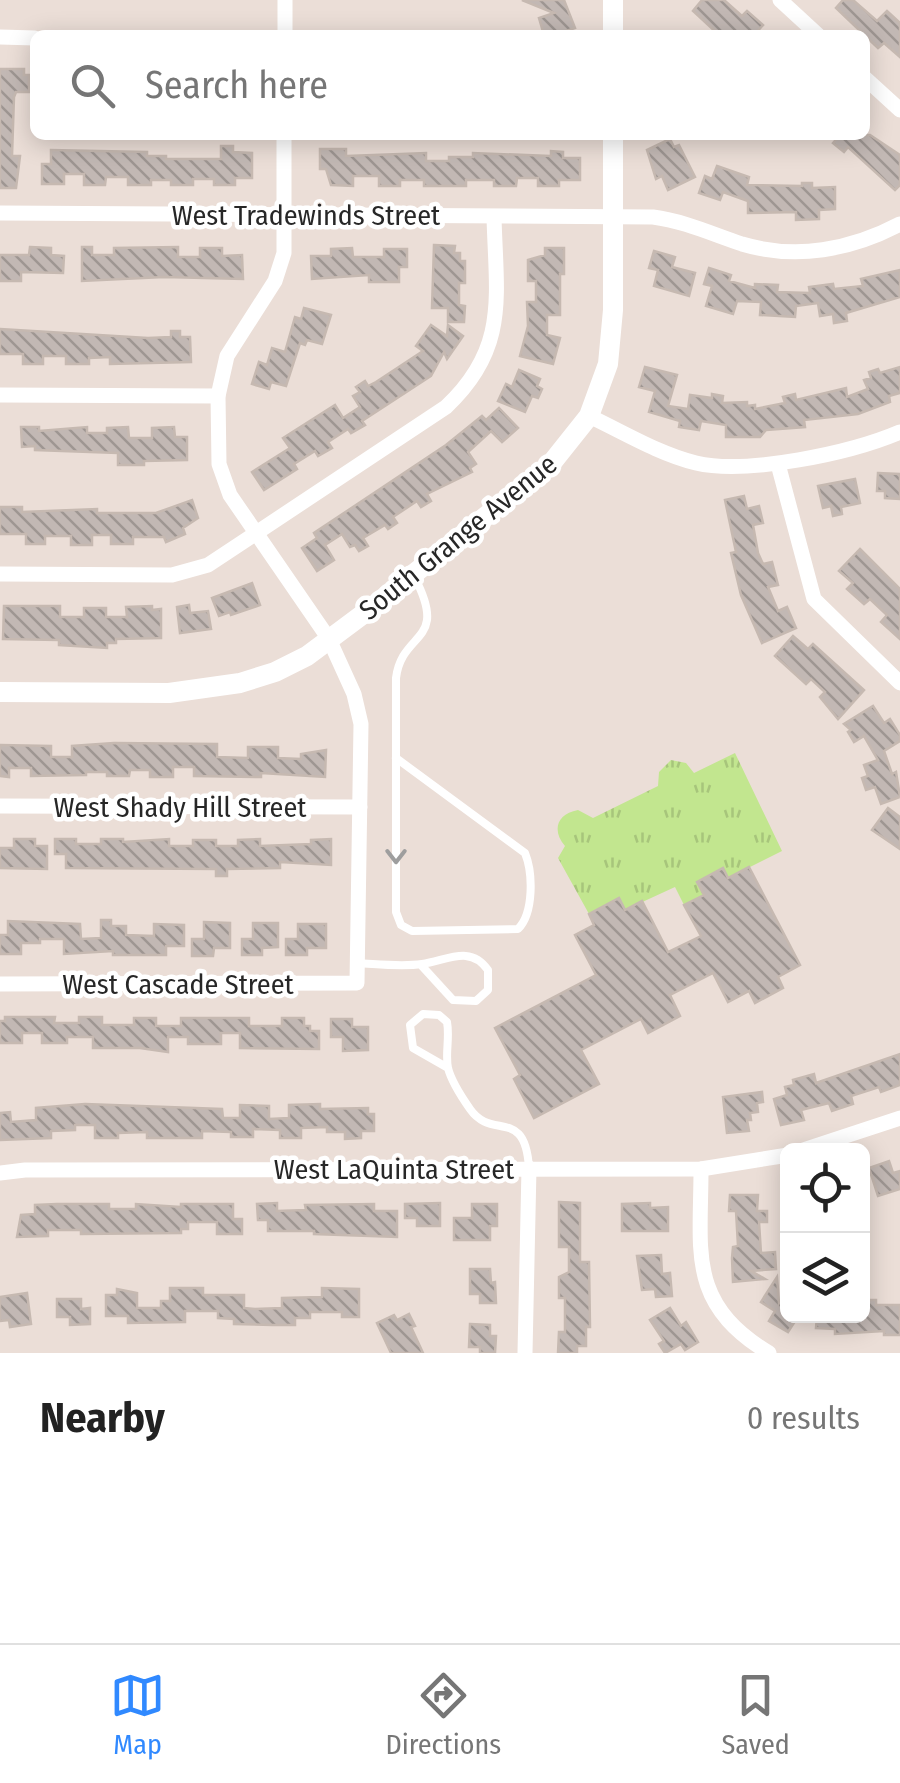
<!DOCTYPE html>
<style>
:root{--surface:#fff;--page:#f6f6f6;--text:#222;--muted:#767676;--line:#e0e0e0;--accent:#3089ff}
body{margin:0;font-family:"Fira Sans Condensed",sans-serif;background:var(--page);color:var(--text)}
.controls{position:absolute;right:30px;bottom:30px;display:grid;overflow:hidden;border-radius:15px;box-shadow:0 5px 25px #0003}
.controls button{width:90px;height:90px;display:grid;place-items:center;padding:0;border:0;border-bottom:2px solid var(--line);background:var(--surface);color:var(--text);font:50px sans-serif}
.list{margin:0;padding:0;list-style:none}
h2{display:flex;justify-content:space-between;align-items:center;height:130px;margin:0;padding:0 40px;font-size:42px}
h2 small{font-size:32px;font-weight:400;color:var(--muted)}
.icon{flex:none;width:55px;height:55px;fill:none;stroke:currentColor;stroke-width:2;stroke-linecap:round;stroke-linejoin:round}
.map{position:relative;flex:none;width:900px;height:1353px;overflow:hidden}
.search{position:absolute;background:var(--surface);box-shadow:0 5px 25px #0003;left:30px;right:30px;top:30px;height:110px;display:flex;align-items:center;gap:25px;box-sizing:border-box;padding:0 35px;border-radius:15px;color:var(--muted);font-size:38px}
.sheet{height:290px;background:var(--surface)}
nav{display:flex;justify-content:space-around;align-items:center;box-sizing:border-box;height:140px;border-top:2px solid var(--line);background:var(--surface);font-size:28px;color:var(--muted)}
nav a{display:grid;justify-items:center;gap:5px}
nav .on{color:var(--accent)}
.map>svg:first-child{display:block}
.park{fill:url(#park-tufts)}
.building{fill:url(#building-back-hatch);stroke:#c6b9b1;stroke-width:2.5}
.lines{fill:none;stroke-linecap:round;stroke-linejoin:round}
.lane{stroke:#fff;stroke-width:8}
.street{stroke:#fff;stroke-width:15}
.secondary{stroke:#fff;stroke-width:20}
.oneway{stroke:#9e9e9e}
.labels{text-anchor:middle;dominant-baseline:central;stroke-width:9;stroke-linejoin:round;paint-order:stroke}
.street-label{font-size:28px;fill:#272727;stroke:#fff}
</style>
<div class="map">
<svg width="900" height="1353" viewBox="0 0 900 1353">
<defs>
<pattern id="park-tufts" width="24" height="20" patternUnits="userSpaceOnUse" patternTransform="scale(2.5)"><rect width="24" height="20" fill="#c2e68f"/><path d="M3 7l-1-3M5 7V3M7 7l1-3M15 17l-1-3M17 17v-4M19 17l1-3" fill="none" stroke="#a7c57b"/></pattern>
<pattern id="building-back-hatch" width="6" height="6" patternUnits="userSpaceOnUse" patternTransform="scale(2.5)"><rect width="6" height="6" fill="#c2b8b4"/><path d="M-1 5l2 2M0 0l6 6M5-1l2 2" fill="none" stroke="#9e9692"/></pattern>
</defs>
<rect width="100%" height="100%" fill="#ebded7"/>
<path class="park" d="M735,753L782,851L728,878L723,869L698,882L704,895L684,905L675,887L625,910L619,898L589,914L558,858L565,846C552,831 556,814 578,810L593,818L658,786L659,772L671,760L686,763L694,773Z"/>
<g class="building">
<path d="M522,0H564L575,28L555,35H544L539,18L554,13Z"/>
<path d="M702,0H724L742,16L747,11L763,25L754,35H719L693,11Z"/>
<path d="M843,0H853L877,21L887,11L900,23V57L884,43L878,48L836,8Z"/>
<path d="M0,69H24V75H29V92H16L14,97L12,156H20L16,188H0Z"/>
<path d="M840,135H870L900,155V185L895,190L848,147L844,152L833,143Z"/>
<path d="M670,139L674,147L679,145L695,177L668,190L662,176L656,179L647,150Z"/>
<path d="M221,146H233V152L252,153V178H235V185H214V179H193V185H171V180H151V185H128V177H106L105,185H84V174H64V184H42V164H51V150L147,152V156H166V159H221Z"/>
<path d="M320,149H346V156L426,153V161H449V157H473V153L551,156V151L563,152V158H580V180H559V186H538V178H517L516,186H494V180H466V186H424V180H400V186H379V176H353V186L331,185L326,169H320Z"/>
<path d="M717,166L749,177L747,185L802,186V183H812V188L835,187V209L819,210V219L796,220V212L748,213V201L723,192L720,200L699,193L705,176L712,179Z"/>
<path d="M434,245L455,246L454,253H460V261H465V283H459V305L465,306L464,322H448V308H432Z"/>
<path d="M30,247L51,248V255L64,256L63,273L21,272V281H0V255H29Z"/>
<path d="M82,247H92V255H114V248L178,247V257H200V248H222V256L242,255L243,279L164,277L82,281Z"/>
<path d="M352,248L353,257H384V249H407V267H399V282H369V275L312,279L311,256H331V249Z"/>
<path d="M545,248H564V274H560V315H547V335L560,338L553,364L520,356L528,326L527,302H536V281H528V260L545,255Z"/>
<path d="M654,251L675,257L672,267L695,273L689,296L654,286L658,270L649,268Z"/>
<path d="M709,268L731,275L729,281L755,288V284L778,285L777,292L810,293L809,287L833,284L834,289L863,286L861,279L900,270V297L846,313L847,321L834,323L833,314L820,316L818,303L796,306L795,317L760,315L761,302L737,301L733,314L706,306L712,286L704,284Z"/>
<path d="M304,308L331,315L322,344L307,340L305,345L300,343L286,386L271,382L269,389L252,384L259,362L267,365L272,348L285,352L295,317L301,319Z"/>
<path d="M431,325L447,336L448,325L463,336L447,359L444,352L431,376L362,421L365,425L351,433L348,429L328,442L332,448L318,456L315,451L294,464L297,469L264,490L252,472L290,448L283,438L335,405L343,418L360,407L353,396L360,392L356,387L365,381L368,386L376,382L423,351L416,346Z"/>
<path d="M0,329L148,338L171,337V331H180V337H190L191,362L110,364V357L89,358V364H66V356H43V364H23V354H0Z"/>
<path d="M645,367L677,375L668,406L688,409L690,395L712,398V394L723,396L722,403L747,402V406L755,405V409L785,403L783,397L795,394L796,400L846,388L847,397L868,389L864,380L871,378L869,372L878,369L880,373L900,367V393L889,396L890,402L858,414L804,420L805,427L766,430L760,437H726V425L701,421L699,430L679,427L680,421L649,412L655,391L639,387Z"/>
<path d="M519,370L540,379L537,386L542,389L538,398L532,396L525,412L498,401L506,384L512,387Z"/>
<path d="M499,408L518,428L502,442L491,431L468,452L476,464L470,468L472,472L427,494L431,501L421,507L417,501L393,517L397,523L388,529L385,525L363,538L368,546L359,551L355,545L350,547L342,534L325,545L334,560L317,571L302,548L317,538L314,533L446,445L482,416L486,420Z"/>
<path d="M21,427H39V431L87,427V433H107V428L128,427L129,438H152V428L174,427L175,437H187V460L144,461V465H118V453L35,450V446L22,447Z"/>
<path d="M878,473L900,474V499L885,498V491H877Z"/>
<path d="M855,479L860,503L841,507L842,514L833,516L831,506L823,508L818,486Z"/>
<path d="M744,496L747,509L759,506L763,523L753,525L758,553L763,564L772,562L778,585L768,587L778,611L787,607L796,628L762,643L741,595L731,553L736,552L725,500Z"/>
<path d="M192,500L198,518L183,528L185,534L166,542L164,537H133V544H111V535H92V545H71V536H45V544H26V534H0V507H22V512L97,509V513H156Z"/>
<path d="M860,549L900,589V639L881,622L887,615L870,599L864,604L847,589L853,583L839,571Z"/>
<path d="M252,583L260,605L231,615L230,612L219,616L212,598Z"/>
<path d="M189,605L190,613L208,611L211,629L180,633L177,607Z"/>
<path d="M4,606H60V617H84V608H106V617H127L126,607L152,606V610L161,609V638L116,639V643H107V648L59,645V640L3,639Z"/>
<path d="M793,636L808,649L813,644L864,690L838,719L820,697L825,692L811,679L806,684L775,656Z"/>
<path d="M873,706L884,723L890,719L900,735V741L884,751L892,774L896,772L900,797L881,804L875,787L866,790L862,778L868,776L864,765L878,760L864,736L854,742L848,732L851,730L844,724Z"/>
<path d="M114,743L217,744V757L248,758V747H278V758L301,759V754L326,750L325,777L261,773V777L194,776V767H173V777H150V770H130L129,776H107V772H86V775L31,776V768H9V777L0,776V745L51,746V757H72V746Z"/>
<path d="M888,808L900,817V849L872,830Z"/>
<path d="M14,839H35V846H47V869L0,868V848H14Z"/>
<path d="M55,839H76V844H101V839H123V842L169,839V846H193V840H216V846H238V840L260,839V846L311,844V840L331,839V865L280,862V868L227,869V876H216V869L66,868V854H55Z"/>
<path d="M749,867L800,965L778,977L783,988L755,1003L749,991L728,1002L713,973L670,995L680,1016L648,1033L641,1019L581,1050L599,1084L534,1118L514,1079L520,1075L495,1028L596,975L575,935L594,925L589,914L619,898L625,910L642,901L668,952L701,936L684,905L704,895L697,882L723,868L728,878Z"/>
<path d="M101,920H111V926H126V935L154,936V924L184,925V946H166V955H113V951L64,954V939H40V943H21V954H0V935H8V921L80,924L81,939L101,938Z"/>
<path d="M204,922L230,923V948H214L213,956H192V939H204Z"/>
<path d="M253,923H278V947L262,948V955H242V939H253Z"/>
<path d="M298,924H326V948H307V955H286V939H298Z"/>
<path d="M5,1017H55L54,1023H79V1017H102V1025H134V1018H156V1026H181V1018H249V1026H282V1018H304V1026H310V1031H319V1049L240,1048V1033H221V1044H188V1037H168V1052L140,1048H93V1037H67V1043H42V1033H22V1043H0V1021H5Z"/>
<path d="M331,1019H352V1027H368V1050L343,1051V1037H331Z"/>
<path d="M900,1054V1085L881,1092L879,1087L851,1096L853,1104L832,1111L829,1103L801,1110L804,1120L781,1125L774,1099L787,1095L785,1087L794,1085L793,1080L814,1074L816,1083Z"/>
<path d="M762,1092L763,1102L757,1103L758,1112L750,1113L751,1120H747L749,1131L727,1133L723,1097Z"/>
<path d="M85,1104L222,1109L223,1118H240V1105L269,1106V1119L289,1118V1105L320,1104V1109L368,1108V1114H374V1131H361V1138L345,1139V1132H327V1127L301,1128V1138H280V1130L253,1129V1137H231V1132L202,1131V1138H147V1132L118,1133V1138H95V1125H75V1130L51,1131V1138L0,1140V1113L10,1112L11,1122L36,1120V1108Z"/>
<path d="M889,1161L893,1173L900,1171V1189L878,1196L869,1168Z"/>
<path d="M730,1195H758L757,1211H767V1222H759L761,1253L775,1252L776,1269L751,1271L765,1279L733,1282L732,1258L733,1247L738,1246L736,1211H729Z"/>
<path d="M559,1202L580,1203V1262H589L590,1327H586V1346H577V1353H558L559,1332H565V1298H559V1277L569,1272V1247H559Z"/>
<path d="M277,1203V1211L306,1210L305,1205L374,1204V1211H397V1237L314,1234V1231H268V1220H258L257,1204Z"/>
<path d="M440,1203V1226H417V1218H405V1204Z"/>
<path d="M650,1203V1208L668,1207V1231H622V1204Z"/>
<path d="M57,1204H109V1209H136V1204L181,1207V1204H233V1219H242V1234H217V1222H188V1229H181V1233L81,1234V1230H48V1236L17,1237L21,1215L35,1214V1205Z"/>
<path d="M472,1204H497V1226H490V1240H454V1218H472Z"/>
<path d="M661,1255L662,1274L670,1273L672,1296L656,1297L655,1289L642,1290L637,1256Z"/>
<path d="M470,1269H490L491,1283L495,1282L496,1303H480V1294H470Z"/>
<path d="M777,1277L779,1303L788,1289V1316L797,1318L788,1332L769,1321L775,1311L761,1302Z"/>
<path d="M170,1288H203V1295H244V1308L255,1309L282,1308V1298L322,1297V1288L359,1289V1317H342V1312H310V1318H295V1325H272L234,1324V1319L218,1318V1311H185V1322L128,1323V1316H106V1295H117V1289L137,1293V1308H161V1301H170Z"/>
<path d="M27,1293L31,1324L10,1327L9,1320L0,1321V1297Z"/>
<path d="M57,1299H81V1309L90,1308V1324L70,1325V1317H57Z"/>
<path d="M865,1300H876V1305H900V1335H884V1331L835,1334V1329L816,1328L817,1316H865Z"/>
<path d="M670,1308L681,1326L686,1322L698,1342L685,1350L681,1344L665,1353L659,1344L664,1341L650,1320Z"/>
<path d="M409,1314L415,1326L411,1327L423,1353H391L377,1323L394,1315L397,1320Z"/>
<path d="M470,1324L490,1325V1336H496L495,1353H480V1347H469Z"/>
</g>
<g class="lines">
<g class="lane">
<path d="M396,758L525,853C533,873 534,913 518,929L412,931L401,925L396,912V678C402,630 449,644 415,578"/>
<path d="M357,963C378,964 401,967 422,964C446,961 470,944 488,970V990L476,1001L453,1000L421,965"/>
<path d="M448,1068L413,1048L410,1025L423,1014L439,1015L447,1022C450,1037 445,1054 448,1068C451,1080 463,1099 470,1109C492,1141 525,1106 529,1168"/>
</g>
<g class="street">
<path d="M780,0L818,35"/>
<path d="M285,35V0"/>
<path d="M0,37L35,38"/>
<path d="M865,78L900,110"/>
<path d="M0,213L653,217C684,221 712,234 742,244C796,260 851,250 900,224"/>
<path d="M0,395L218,396"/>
<path d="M589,416C623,432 659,454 696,463C747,475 851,453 900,432"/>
<path d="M778,464L814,599L900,683"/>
<path d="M0,574L172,575L208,565L446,407C509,348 496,296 494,217"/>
<path d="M0,806L360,807"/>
<path d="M0,984L357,983L361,724L354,694L329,639L230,495L219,464L218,396L227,356L275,281L284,253V135"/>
<path d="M803,1150L900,1118"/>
<path d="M701,1169C701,1253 687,1303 769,1353"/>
<path d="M0,1173L25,1170L701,1169L788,1155"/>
<path d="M525,1353L529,1168"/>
</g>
<g class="secondary">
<path d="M613,35V0"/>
<path d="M0,692L169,693L240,683L275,672L307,656L366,612L550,465L589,416L608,364L613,310V135"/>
</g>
</g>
<defs><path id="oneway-chevron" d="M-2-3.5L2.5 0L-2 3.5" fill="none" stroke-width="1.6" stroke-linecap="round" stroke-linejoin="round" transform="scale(2.5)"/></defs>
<use class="oneway" href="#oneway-chevron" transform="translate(396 856) rotate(90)"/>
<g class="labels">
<g class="street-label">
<text x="306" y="215">West Tradewinds Street</text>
<text transform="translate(458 537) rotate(-39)">South Grange Avenue</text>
<text x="180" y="807">West Shady Hill Street</text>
<text x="178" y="984">West Cascade Street</text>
<text x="394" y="1169">West LaQuinta Street</text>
</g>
</g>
</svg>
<div class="controls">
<button><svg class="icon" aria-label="locate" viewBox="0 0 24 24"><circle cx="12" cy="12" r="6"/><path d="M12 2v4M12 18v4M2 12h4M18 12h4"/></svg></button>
<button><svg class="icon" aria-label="layers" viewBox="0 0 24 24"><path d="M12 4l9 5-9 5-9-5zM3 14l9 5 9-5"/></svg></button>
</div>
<div class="search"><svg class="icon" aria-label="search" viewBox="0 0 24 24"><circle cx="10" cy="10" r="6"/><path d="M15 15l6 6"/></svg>Search here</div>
</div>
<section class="sheet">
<h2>Nearby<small>0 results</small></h2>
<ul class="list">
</ul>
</section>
<nav>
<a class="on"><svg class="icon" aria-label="map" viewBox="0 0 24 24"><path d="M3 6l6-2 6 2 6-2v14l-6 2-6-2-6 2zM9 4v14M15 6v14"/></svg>Map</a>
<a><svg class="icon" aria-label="directions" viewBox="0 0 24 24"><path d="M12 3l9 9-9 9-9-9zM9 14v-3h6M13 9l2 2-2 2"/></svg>Directions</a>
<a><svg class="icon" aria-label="saved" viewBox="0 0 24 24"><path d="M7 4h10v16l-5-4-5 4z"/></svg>Saved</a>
</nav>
